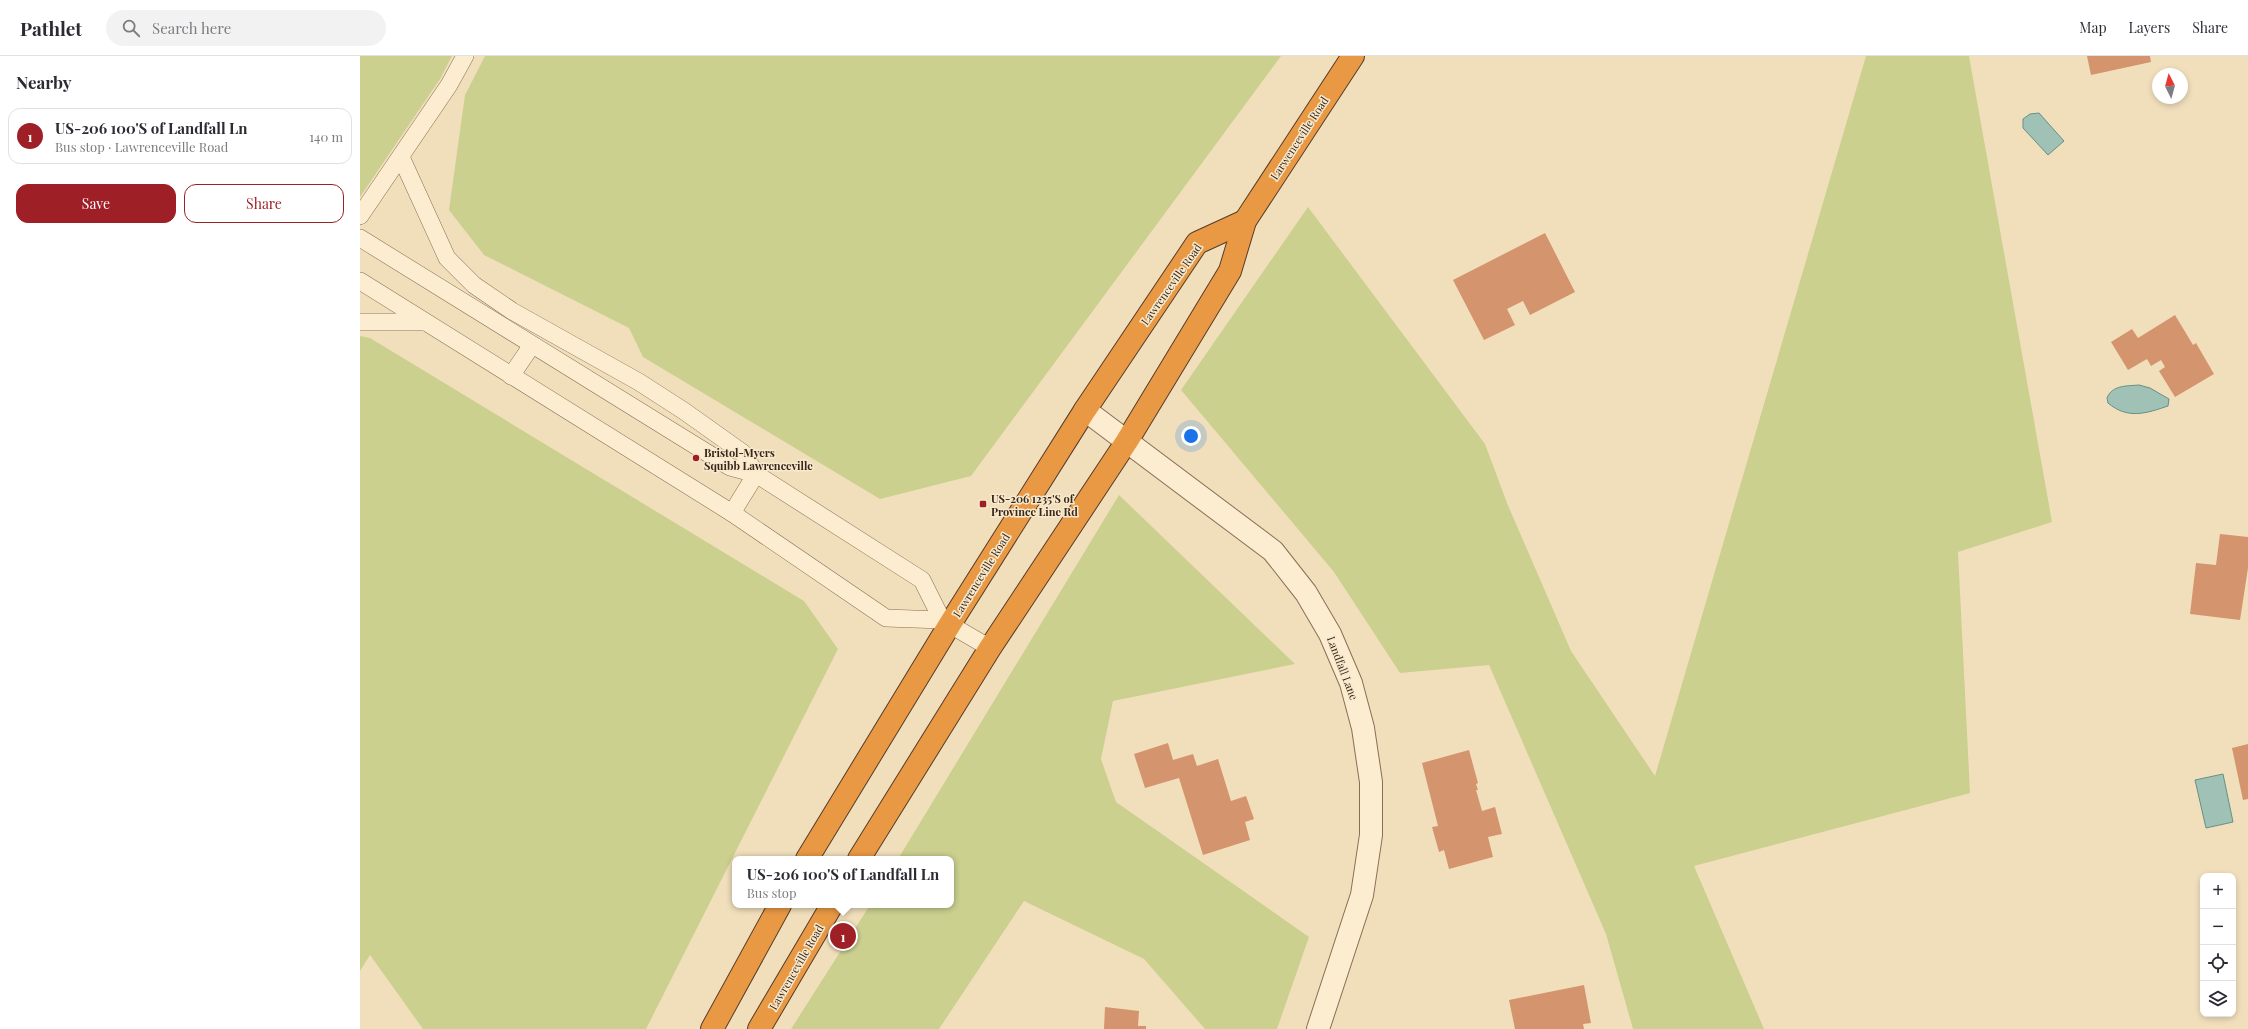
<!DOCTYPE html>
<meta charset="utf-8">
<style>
:root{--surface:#fff;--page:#f2f2f3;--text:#2b2b33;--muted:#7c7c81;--line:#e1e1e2;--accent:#9e1f26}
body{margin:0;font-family:"Playfair Display",serif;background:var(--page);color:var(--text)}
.controls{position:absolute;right:12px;bottom:12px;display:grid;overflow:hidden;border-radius:8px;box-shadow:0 2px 6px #0003}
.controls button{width:36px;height:36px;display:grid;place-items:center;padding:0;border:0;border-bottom:1px solid var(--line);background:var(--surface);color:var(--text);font:20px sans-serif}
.compass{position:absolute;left:1792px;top:12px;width:36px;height:36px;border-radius:50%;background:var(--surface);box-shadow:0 2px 6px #0003;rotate:354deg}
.you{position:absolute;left:831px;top:380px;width:14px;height:14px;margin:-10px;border:3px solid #fff;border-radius:50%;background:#1a73e8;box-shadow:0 0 0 6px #1a73e833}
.badge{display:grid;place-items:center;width:26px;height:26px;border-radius:50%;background:var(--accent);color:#fff;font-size:13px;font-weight:700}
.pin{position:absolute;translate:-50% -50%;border:2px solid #fff;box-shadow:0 1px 4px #0006}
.popup{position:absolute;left:372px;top:800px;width:222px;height:52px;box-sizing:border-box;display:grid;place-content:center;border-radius:8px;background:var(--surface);filter:drop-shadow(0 1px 3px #0005);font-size:13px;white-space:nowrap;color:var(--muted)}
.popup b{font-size:15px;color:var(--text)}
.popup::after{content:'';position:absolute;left:50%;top:100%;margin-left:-8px;border:8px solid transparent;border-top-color:var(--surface)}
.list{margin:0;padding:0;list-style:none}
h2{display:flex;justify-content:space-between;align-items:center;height:52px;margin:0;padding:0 16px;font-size:17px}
h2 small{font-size:13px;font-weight:400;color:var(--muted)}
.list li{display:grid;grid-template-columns:26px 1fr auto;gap:12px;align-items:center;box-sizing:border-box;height:56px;margin:0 8px 8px;padding:0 8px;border:1px solid var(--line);border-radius:12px}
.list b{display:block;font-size:15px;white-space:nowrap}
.list p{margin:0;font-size:13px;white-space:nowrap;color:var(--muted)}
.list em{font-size:13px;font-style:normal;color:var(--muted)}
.actions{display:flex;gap:8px;padding:12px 16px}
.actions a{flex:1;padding:9px 0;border:1px solid var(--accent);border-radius:12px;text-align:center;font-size:14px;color:var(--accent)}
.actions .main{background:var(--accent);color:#fff}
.icon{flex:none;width:22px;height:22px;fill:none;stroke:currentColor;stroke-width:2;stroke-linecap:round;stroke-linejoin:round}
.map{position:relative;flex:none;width:1888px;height:973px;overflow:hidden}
header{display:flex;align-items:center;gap:24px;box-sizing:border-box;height:56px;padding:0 20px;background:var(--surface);border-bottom:1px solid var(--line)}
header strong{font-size:19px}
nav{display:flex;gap:22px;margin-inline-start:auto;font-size:14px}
.search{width:280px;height:36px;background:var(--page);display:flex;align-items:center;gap:10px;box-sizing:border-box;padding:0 14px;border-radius:22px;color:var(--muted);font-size:15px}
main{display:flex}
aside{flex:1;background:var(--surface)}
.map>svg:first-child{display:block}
.green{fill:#cbd08f}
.water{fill:#a0c2b6;stroke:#679084}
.building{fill:#d3946e}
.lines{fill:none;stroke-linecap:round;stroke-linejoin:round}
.lane-casing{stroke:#8a6e54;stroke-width:18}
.street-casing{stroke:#8a6e54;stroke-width:24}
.highway-casing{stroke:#573c29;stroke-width:24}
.lane{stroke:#fcecd0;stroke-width:17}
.street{stroke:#fcecd0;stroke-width:22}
.highway{stroke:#e99944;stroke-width:22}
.poi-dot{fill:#9e1f26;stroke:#f8e9cc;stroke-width:1.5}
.labels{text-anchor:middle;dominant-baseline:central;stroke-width:3;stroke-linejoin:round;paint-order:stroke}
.street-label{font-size:11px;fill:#38271a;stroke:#f8e9cc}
.poi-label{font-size:11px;font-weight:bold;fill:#38271a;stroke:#f8e9cc;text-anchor:start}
</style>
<header>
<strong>Pathlet</strong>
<div class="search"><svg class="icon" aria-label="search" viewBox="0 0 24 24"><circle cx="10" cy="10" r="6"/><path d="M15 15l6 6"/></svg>Search here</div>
<nav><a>Map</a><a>Layers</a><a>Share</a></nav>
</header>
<main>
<aside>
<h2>Nearby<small></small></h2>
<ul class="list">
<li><span class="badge">1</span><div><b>US-206 100'S of Landfall Ln</b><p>Bus stop · Lawrenceville Road</p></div><em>140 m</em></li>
</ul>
<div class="actions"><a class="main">Save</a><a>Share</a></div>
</aside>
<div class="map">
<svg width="1888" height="973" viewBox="0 0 1888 973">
<rect width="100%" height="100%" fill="#f1dfbc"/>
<g class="green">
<path d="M0,0H92L80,23L0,141Z"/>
<path d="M125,0H921L611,420L520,443L283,301L269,272L124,199L89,154L105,39Z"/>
<path d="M1506,0H1609L1692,466L1598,496L1610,737L1334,810L1404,973H1273L1246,878L1129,609L1040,617L974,516L821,334L948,151L1125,388L1147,447L1211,595L1295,720Z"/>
<path d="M0,280L10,282L444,545L478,593L286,973H63L10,899L0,915Z"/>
<path d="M759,439L935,608L753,645L741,703L756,746L949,881L917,973H845L784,903L664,845L579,973H431L510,849H591V803H538Z"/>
</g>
<g class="water">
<path d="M1679,57L1704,85L1688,99L1663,72V63L1670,58Z"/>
<path d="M1779,329L1790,332L1809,343L1808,350C1787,357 1768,364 1748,347L1747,342C1752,329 1767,330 1779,329Z"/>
<path d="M1863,718L1873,766L1846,772L1835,724Z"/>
</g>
<g class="building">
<path d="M1727,0H1790L1791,6L1731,19Z"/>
<path d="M1185,177L1215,236L1170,259L1163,245L1147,253L1155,269L1124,284L1093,224Z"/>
<path d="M1815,259L1833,289L1836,287L1854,318L1815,341L1799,315L1805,311L1801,304L1791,310L1787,303L1768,314L1751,286L1772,273L1778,282Z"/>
<path d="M1860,478L1888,481V512L1880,564L1830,558L1836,507L1856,509Z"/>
<path d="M808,687L813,704L833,698L837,710L858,703L871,745L886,740L894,763L885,766L890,784L843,799L819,722L785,732L774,698Z"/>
<path d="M1888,688V743L1883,744L1872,692Z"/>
<path d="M1109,694L1118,727L1116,728L1118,734H1116L1122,755L1135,751L1142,778L1128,781L1133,801L1089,813L1084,794L1079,796L1072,771L1078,770L1062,707Z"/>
<path d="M1224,929L1231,967L1223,968L1224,973H1155L1149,944Z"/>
<path d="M745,951L779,955L778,970H786V973H744Z"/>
</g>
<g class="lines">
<defs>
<g id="lane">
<path d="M41,101L87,202L114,229L152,255L279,326L324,355L383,397L396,418L372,457"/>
<path d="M0,160L89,29L105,0"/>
<path d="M0,182L370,411L396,418L562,524L582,564"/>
<path d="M0,225L372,457L526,562L582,564L630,592"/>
<path d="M0,266H63"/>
<path d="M151,320L172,289"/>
</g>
<path id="street" d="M725,354L913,495L946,537L970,578L991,627L1003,672L1011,726V779L1002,839L958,973"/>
<g id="highway">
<path d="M447,803L590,568L725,354L837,187L885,165"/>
<path d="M499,803L630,592L767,385L870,215L885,165L993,0"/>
<path d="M352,973L420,849"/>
<path d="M399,973L472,849"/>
</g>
</defs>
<use href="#lane" class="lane-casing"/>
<use href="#street" class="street-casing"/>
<use href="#highway" class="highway-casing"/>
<use href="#lane" class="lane"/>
<use href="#street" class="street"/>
<use href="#highway" class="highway"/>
</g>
<g class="poi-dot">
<circle cx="336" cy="402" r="4"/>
<rect x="619" y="444" width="8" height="8" rx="2"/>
</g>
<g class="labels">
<g class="street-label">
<text transform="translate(939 82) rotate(-57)">Larwenceville Road</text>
<text transform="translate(811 228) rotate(-55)">Lawrenceville Road</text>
<text transform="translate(621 519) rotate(-58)">Lawrenceville Road</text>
<text transform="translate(983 612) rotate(69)">Landfall Lane</text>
<text transform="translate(436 911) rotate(-60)">Lawrenceville Road</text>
</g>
<g class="poi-label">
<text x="344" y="396">Bristol-Myers<tspan x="344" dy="13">Squibb Lawrenceville</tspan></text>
<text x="631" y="442">US-206 1235'S of<tspan x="631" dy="13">Province Line Rd</tspan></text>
</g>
</g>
</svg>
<div class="controls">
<button>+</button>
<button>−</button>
<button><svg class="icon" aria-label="locate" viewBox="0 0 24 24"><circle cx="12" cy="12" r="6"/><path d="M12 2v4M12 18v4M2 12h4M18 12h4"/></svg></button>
<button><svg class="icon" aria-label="layers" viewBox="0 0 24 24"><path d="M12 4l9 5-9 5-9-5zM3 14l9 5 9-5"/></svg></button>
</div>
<svg class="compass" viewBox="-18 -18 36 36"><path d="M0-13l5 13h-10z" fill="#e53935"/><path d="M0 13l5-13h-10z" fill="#7c7c81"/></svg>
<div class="you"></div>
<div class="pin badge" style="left:483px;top:880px">1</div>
<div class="popup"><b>US-206 100'S of Landfall Ln</b>Bus stop</div>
</div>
</main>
